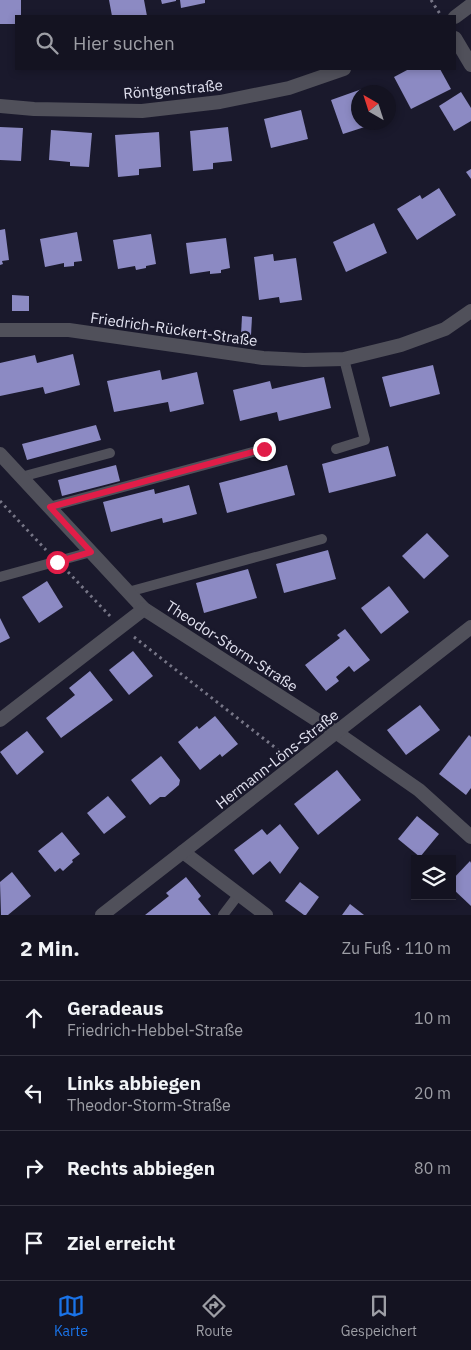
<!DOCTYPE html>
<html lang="de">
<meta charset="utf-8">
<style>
:root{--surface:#141321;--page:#1d1c2a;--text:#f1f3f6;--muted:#9d9ea5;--line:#33323f;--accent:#1a73e8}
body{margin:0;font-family:"IBM Plex Sans",sans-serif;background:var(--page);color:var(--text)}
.controls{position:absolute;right:15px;bottom:15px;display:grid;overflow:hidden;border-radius:0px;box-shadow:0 2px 8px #0003}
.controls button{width:45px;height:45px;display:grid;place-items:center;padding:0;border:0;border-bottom:1px solid var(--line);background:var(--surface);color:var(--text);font:25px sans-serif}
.compass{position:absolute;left:351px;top:85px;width:45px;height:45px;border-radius:50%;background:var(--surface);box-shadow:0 2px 8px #0003;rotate:321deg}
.stop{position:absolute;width:15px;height:15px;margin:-11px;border:4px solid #e11d48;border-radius:50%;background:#fff}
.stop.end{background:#e11d48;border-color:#fff;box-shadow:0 1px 5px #0008}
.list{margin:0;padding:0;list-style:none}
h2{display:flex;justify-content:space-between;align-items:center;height:65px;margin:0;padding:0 20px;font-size:21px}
h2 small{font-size:16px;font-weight:400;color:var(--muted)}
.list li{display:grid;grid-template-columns:32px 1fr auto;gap:15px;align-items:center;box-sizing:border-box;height:75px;padding:0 20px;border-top:1px solid var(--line)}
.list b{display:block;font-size:19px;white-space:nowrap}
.list p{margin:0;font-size:16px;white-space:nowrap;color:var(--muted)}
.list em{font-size:16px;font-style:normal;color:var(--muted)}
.icon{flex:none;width:28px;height:28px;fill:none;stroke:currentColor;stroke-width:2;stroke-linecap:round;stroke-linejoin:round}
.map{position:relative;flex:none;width:471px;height:915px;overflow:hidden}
.search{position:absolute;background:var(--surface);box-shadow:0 2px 8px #0003;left:15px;right:15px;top:15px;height:55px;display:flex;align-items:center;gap:12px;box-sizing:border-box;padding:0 18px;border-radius:0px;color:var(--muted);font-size:19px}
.sheet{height:365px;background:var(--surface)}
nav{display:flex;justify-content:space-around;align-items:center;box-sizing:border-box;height:70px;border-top:1px solid var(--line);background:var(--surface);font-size:14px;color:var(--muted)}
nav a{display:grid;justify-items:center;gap:2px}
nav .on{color:var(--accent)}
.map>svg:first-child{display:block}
.building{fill:#8c8ac3}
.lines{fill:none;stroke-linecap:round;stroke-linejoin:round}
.path{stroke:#777687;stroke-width:3;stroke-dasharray:2.5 4;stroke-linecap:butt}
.service{stroke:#50505a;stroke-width:10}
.minor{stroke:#50505a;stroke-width:14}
.route{stroke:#e11d48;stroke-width:6}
.labels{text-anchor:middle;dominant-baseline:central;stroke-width:5;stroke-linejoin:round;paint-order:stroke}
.street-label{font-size:15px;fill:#e2e2f0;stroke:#1a192c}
</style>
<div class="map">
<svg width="471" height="915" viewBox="0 0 471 915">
<rect width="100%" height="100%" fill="#1a192c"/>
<g class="building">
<path d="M0,0H21V16H16V24H0Z"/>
<path d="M109,0H144L147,16H112Z"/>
<path d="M161,0H176V1L162,4Z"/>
<path d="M180,0H205V3L181,8Z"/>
<path d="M409,69H440L451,89L411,109L394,77Z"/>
<path d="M362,89L363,92H358V122L377,123L343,134L331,100Z"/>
<path d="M461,92L471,108V121L454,131L439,106Z"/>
<path d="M301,110L308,139L271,148L264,119Z"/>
<path d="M0,127L23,128L21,161L0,160Z"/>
<path d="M228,127L232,161L213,163V169L193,171L190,131Z"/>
<path d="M51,130L92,133L89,167L70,166V162L49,160Z"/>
<path d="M159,132L161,167L139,169V175L118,177L115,135Z"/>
<path d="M471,169V179L466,172Z"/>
<path d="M439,188L456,215L417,240L397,209L420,195L422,199Z"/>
<path d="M374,223L387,253L346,272L333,242Z"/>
<path d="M5,229L9,260L2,261L3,264L0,265V230Z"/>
<path d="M77,232L82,261L74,262V266L64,267V263L45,267L40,239Z"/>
<path d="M151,234L156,264L146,266V268L136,270L135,266L118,269L113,240Z"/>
<path d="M226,238L230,268L221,270V273L210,274V271L190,274L186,243Z"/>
<path d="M273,254L274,261L296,258L302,300L280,303L279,297L259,300L254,257Z"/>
<path d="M12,295L29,296V311H12Z"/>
<path d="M242,316L252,317L251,335H241Z"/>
<path d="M73,354L80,385L45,394L43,387L0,396V363L35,355L37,363Z"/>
<path d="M433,365L440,394L390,407L382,377Z"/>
<path d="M160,370L162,380L197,372L204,404L170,412L168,402L114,412L107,381Z"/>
<path d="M324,377L331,408L279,421L277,412L240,421L233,390L270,381L272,389Z"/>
<path d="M96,425L101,440L27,460L22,444Z"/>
<path d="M388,446L396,476L329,493L322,464Z"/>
<path d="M116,465L120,481L62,496L58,480Z"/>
<path d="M287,465L295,495L227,513L219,483Z"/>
<path d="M189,485L197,514L163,523L162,518L111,532L103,502L154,489L155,494Z"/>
<path d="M427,533L449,556L424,579L402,556Z"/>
<path d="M328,550L336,579L284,593L276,564Z"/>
<path d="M248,569L257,598L204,613L196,583Z"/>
<path d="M47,581L63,607L39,623L22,597Z"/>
<path d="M389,586L409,612L381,634L361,608Z"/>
<path d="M0,618L10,638L0,643Z"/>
<path d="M345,629L370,660L354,672L349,666L336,677L339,681L326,691L305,665L340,638L337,635Z"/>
<path d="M133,651L153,676L129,695L109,670Z"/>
<path d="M90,671L113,700L61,738L46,718L75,695L69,688Z"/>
<path d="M420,705L440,730L406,755L387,730Z"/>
<path d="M215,716L238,744L222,757L220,754L200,770L178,742L197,726L199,729Z"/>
<path d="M27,731L44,752L17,775L0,752Z"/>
<path d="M469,735L471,737V788L466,795L439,774Z"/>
<path d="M161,756L180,780L179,785L165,797H160L150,805L131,780Z"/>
<path d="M337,770L361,800L318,835L294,804Z"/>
<path d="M108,796L126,817L104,834L87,813Z"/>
<path d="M417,816L439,834L420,857L398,839Z"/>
<path d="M280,824L299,848L280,874L270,861L253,875L234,850L262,829L267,835Z"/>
<path d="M62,832L80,854L72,860L73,862L63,871L60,868L55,872L38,851Z"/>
<path d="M470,861L471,863V906L452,888V880Z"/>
<path d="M12,872L31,896L8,915H1L0,882Z"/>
<path d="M186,877L201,896L198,899L211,915H145L169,896L166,893Z"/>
<path d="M300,882L319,897L306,915H304L285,901Z"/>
<path d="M350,904L364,915H342Z"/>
</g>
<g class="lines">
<g class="path">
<path d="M431,0L440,14"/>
<path d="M0,501L46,550"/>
<path d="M68,572L110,616"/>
<path d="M134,637L282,753"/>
</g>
<g class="service">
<path d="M336,449L365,440L344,359"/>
<path d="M21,477L110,453"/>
<path d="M49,507L264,449"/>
<path d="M0,577L91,552"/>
<path d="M128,592L322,539"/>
<path d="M223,915L239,894"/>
</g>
<g class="minor">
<path d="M455,17L471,5"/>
<path d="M455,38L471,65"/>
<path d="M0,106L34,109L142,111L220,102L289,88L344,69"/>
<path d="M0,330H69L263,358L304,360L344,359L401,345L445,329L471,311"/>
<path d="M0,454L144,609L337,733L419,790L471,837"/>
<path d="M0,720L144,609"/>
<path d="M183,852L266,915"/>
<path d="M102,915L471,627"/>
</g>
</g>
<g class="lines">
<path class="route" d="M57,562L91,552L50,507L264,449"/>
</g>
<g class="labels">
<g class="street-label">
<text transform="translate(173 89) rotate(-5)">Röntgenstraße</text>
<text transform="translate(174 329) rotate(8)">Friedrich-Rückert-Straße</text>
<text transform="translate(232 646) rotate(33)">Theodor-Storm-Straße</text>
<text transform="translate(277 759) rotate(-38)">Hermann-Löns-Straße</text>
</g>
</g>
</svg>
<div class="controls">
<button><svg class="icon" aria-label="layers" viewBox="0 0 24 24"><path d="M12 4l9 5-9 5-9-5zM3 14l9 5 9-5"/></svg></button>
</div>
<svg class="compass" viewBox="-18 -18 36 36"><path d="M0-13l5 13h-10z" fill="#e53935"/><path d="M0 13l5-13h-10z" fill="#9d9ea5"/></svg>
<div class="stop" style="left:57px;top:562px"></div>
<div class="stop end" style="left:264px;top:449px"></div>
<div class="search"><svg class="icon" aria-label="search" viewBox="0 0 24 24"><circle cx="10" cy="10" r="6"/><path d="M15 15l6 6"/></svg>Hier suchen</div>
</div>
<section class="sheet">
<h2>2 Min.<small>Zu Fuß · 110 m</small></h2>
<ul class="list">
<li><svg class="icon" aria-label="ahead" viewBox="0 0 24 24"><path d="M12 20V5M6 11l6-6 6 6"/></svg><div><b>Geradeaus</b><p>Friedrich-Hebbel-Straße</p></div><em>10 m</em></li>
<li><svg class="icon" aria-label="left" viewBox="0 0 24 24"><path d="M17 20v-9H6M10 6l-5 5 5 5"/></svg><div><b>Links abbiegen</b><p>Theodor-Storm-Straße</p></div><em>20 m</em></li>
<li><svg class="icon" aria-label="right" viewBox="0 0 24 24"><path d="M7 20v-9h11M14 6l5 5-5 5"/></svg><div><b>Rechts abbiegen</b></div><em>80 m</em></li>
<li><svg class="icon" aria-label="arrive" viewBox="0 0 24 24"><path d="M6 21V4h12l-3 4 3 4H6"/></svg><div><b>Ziel erreicht</b></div></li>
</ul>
</section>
<nav>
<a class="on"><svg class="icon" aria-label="map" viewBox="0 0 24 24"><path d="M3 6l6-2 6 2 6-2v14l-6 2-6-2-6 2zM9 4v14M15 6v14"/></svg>Karte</a>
<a><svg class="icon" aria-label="directions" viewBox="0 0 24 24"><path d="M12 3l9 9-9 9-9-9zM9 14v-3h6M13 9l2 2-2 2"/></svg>Route</a>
<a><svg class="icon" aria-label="saved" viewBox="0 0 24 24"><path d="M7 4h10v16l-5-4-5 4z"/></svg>Gespeichert</a>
</nav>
